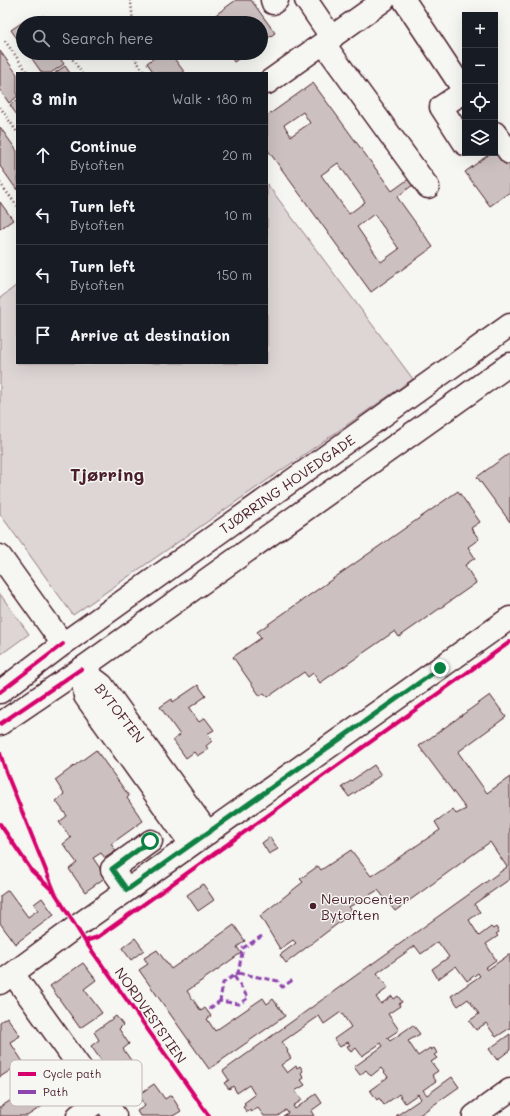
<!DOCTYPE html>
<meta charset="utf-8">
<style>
:root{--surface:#171b24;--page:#242831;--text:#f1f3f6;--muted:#9ea1a6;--line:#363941}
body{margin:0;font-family:Mali,sans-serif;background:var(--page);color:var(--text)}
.controls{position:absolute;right:12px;top:12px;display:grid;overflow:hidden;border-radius:0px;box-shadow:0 4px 16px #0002}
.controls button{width:36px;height:36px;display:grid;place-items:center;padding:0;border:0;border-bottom:1px solid var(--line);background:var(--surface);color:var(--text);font:20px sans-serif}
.stop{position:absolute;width:12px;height:12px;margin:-9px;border:3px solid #0b8043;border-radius:50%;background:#fff}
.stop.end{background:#0b8043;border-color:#fff;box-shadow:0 1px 4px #0008}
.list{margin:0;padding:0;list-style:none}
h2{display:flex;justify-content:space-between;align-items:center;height:52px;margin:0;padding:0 16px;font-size:17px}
h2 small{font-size:13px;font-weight:400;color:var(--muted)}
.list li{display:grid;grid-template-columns:26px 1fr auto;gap:12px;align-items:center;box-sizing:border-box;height:60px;padding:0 16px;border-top:1px solid var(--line)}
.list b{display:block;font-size:15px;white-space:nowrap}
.list p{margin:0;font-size:13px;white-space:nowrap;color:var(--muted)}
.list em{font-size:13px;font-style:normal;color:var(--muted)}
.icon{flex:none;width:22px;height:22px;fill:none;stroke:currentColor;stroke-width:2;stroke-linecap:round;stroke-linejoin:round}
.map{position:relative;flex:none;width:510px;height:1116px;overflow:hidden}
.search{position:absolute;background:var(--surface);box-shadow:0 4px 16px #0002;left:16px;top:16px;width:252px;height:44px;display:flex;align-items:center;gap:10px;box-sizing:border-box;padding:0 14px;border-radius:22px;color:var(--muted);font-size:15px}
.panel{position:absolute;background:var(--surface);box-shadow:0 4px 16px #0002;left:16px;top:72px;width:252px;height:292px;border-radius:0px}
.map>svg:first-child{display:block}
.green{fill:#ddd6d5;stroke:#947a80}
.building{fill:#ccc1c0;stroke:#4a1f2b;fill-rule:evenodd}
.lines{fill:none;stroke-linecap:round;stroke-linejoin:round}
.minor-casing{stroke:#4a1f2b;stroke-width:25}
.major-casing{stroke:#4a1f2b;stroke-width:25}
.path{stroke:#4a1f2b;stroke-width:2.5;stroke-dasharray:1 3;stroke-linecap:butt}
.minor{stroke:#f6f6f2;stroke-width:22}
.major{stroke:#f6f6f2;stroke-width:22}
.quiet{stroke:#8e44ad;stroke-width:3;stroke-dasharray:6 3;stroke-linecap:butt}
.cycleway-casing{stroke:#f6f6f2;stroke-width:6}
.cycleway{stroke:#d6006c;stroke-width:4}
.route{stroke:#0b8043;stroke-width:5}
.poi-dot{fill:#4a1f2b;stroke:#f6f6f2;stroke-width:1.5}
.labels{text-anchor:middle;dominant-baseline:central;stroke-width:3;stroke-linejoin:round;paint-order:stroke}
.street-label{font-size:14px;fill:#4a1f2b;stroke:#f6f6f2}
.poi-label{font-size:14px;fill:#4a1f2b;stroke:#f6f6f2;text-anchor:start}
.district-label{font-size:18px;font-weight:bold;fill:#4a1f2b;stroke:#f6f6f2}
.key{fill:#f6f6f2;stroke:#c2b6b6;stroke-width:1}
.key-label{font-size:11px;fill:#4a1f2b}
</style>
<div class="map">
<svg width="510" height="1116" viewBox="0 0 510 1116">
<rect width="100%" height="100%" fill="#f6f6f2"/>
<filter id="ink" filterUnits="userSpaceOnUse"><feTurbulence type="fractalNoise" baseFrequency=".025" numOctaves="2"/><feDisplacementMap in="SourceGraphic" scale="8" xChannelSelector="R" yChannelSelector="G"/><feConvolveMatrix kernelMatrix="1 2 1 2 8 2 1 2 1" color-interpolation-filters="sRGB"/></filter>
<g filter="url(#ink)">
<g class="green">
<path d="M267,184L413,379L73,615L0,514V298L17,285V363H267Z"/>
<path d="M0,594L29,634L0,655Z"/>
</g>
<g class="building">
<path d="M236,0H251L275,33L261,43V23H207L206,22Z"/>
<path d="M30,17L34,23H23V47L11,30Z"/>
<path d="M0,51L17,74V97L9,103L0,90Z"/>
<path d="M28,53H56L64,64L51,73H42Z"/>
<path d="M161,53H170L185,73H154L147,63Z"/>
<path d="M228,53H247L234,62Z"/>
<path d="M65,66L70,73H55Z"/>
<path d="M313,83L392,191L410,178L414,184L397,197L433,247L371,292L267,149V116ZM303,112L310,123L291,136L284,125ZM338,163L365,202L349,214L321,175ZM374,214L399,249L381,262L357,227Z"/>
<path d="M17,100V115L10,105Z"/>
<path d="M0,127L17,151V190L0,166Z"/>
<path d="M495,150L510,162V192L490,206L465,172L491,153H495Z"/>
<path d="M0,202L13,220L0,229Z"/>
<path d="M510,453V522L477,477Z"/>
<path d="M458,491L480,522L471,528L479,539L468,547L475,558L465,565L476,583L399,637L395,631L320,683L313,673L308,677L304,672L268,697L264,693L260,696L233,657L261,638L257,632Z"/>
<path d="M198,685L206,696L189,708L199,722L205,718L214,730L207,734L212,741L206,746L208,749L197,756L194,752L186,758L173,740L180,735L160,707L172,699L173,702Z"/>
<path d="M490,695L506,717L458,752L487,793L510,777V879L474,904L480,912L469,920L479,936L491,927L493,929L496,927L499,932L496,934L498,936L486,944L496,960L485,968L487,970L510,954V1028L496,1037L486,1023L476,1030L469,1021L479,1014L468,999L458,1006L451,996L480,976L478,973L467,981L456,966L438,979L432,969L449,957L438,942L421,954L415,946L377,973L388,988L376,997L381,1004L392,996L394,999L398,996L402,1002L399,1004L400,1006L388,1014L399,1030L387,1038L390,1041L413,1025L420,1034L408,1041L418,1056L430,1048L431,1050L434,1048L437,1053L434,1055L437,1058L431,1062L438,1071L432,1075L436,1081L423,1090L427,1095L452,1077L459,1087L418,1116H396L421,1099L418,1094L405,1103L399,1094L384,1105L379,1098L377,1100L370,1090L388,1077L381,1068L371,1076L366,1070L360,1075L354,1067L383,1046L381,1043L362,1056L356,1048L351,1052L347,1046L350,1045L348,1042L340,1047L334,1039L351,1027L341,1012L324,1024L319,1016L282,1042L288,1051L287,1052L291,1058L281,1065L287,1073L296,1066L297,1068L300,1066L303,1071L301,1073L304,1078L301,1080L305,1085L295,1091L302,1100L293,1106L295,1109L316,1094L322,1103L311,1111L314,1116H283L288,1113L286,1110L278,1116H264L258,1108L251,1112L250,1110L247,1112L243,1107L246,1105L244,1103L255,1095L249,1085L237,1093L233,1086L229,1089L224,1083L229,1080L223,1071L507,867L490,842L395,911L378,890L349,907L353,912L286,963L280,955L296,943L293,940L280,949L260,916L303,882L300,879L318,866L321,870L351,850L371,876L440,830L435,822L453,809L456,814L466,809L419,746Z"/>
<path d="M96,750L129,796L127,798L143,821L111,844L116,851L105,858L101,853L93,858L106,877L85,892L69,869L77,863L63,844L71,838L59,822L67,816L56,801L64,794L55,780Z"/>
<path d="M374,765L381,775L349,797L342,787Z"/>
<path d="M270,837L278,849L269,854L262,843Z"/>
<path d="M203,884L214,900L198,911L187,895Z"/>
<path d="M8,890L28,917L38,910L34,904L42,898L54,915L15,944L0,923V896Z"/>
<path d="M234,925L245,941L237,947L241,953L187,991L201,1011L205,1008L211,1016L207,1019L215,1031L263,998L267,1004L273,999L285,1016L209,1069L139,970L148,964L144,958L157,950L171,969Z"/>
<path d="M135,938L144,950L131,960L122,948Z"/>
<path d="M83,963L96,980L84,989L102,1013L80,1028L50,986Z"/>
<path d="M116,1016L123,1025L119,1029L129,1044L123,1049L135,1066L115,1080L91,1046L99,1040L94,1032Z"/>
<path d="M7,1017L20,1036L10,1042L23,1062L0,1077V1022Z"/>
<path d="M510,1034V1050L497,1060L489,1049Z"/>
<path d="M154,1084L165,1099L171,1095L181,1111L173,1116H140L137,1111L145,1106L138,1095Z"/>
<path d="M18,1096L24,1106L38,1097L44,1105L27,1116H0V1107Z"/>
</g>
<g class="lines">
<defs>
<g id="minor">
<path d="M272,0L273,3L277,0"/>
<path d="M306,0L332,38"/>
<path d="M404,0L465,92"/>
<path d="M324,44L428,187"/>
<path d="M267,83L384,0"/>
<path d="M465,91L441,107L465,144"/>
<path d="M495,133L510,153"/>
<path d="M0,556L63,644"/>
<path d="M81,669L85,696L191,844"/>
<path d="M81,669L102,685L208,833"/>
<path d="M127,890L112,869L151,841"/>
<path d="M13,974L115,1116"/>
<path d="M0,983L77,926L510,618"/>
<path d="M78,1116L102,1098"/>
<path d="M474,1116L510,1090"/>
</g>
<g id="major">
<path d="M0,692L63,644L510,325"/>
<path d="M0,724L81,669L510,364"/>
</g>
</defs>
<use href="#minor" class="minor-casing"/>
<use href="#major" class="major-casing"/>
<g class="path">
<path d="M130,0L131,2L133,23"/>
<path d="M42,16L47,23"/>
<path d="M5,41L28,73"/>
<path d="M68,53L82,73"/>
<path d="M134,53L135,59L145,73"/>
<path d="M0,107L17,132"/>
<path d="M0,183L17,206"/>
</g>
<use href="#minor" class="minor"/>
<use href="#major" class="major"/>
<g class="quiet">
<path d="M238,973L278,981L282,987L293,980"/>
<path d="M234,976L248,998L239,1004L220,1001L223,983L238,973L243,948L262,936"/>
<path d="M209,1009L220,1001"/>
</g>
<defs>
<g id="cycleway">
<path d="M0,692L63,644"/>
<path d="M0,724L81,669"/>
<path d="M0,753L6,772L55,893L85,941L209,1116"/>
<path d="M0,824L32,871L52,890"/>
<path d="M85,941L98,937L510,642"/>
</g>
</defs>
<use href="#cycleway" class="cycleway-casing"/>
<use href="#cycleway" class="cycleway"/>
</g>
</g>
<g class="lines" filter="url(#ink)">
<path class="route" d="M150,841L112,869L127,890L440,668"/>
</g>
<circle class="poi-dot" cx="313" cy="906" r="4"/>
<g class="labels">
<g class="street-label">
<text transform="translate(287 484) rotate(-35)">TJØRRING HOVEDGADE</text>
<text transform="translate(120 713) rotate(52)">BYTOFTEN</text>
<text transform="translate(151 1015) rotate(55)">NORDVESTSTIEN</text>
</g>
<g class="poi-label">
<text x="321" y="898">Neurocenter<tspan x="321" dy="16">Bytoften</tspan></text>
</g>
<g class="district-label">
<text x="107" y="474">Tjørring</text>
</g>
</g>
<rect x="10" y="1060" width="132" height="46" rx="6" class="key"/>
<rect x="18" y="1072" width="18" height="4" fill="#d6006c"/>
<rect x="18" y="1090" width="18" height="4" fill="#8e44ad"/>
<g class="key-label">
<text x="43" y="1078">Cycle path</text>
<text x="43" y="1096">Path</text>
</g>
</svg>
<div class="controls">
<button>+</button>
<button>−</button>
<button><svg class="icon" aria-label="locate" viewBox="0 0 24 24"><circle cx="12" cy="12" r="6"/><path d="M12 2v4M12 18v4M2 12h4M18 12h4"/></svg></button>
<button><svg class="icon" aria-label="layers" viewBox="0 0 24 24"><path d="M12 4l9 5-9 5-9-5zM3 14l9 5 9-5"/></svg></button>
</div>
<div class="stop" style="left:150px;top:841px"></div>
<div class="stop end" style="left:440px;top:668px"></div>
<div class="search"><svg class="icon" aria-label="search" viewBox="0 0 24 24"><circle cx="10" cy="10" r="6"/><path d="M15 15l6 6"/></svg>Search here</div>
<section class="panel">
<h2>3 min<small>Walk · 180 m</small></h2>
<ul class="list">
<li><svg class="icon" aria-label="ahead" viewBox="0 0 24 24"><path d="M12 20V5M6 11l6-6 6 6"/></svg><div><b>Continue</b><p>Bytoften</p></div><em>20 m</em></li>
<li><svg class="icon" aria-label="left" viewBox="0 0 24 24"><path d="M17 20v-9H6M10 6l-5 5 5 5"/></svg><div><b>Turn left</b><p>Bytoften</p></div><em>10 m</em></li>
<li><svg class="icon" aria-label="left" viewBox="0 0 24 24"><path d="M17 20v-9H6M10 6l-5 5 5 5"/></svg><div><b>Turn left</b><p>Bytoften</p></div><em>150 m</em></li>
<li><svg class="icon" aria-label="arrive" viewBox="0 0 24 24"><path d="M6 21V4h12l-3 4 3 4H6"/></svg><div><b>Arrive at destination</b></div></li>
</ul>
</section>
</div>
